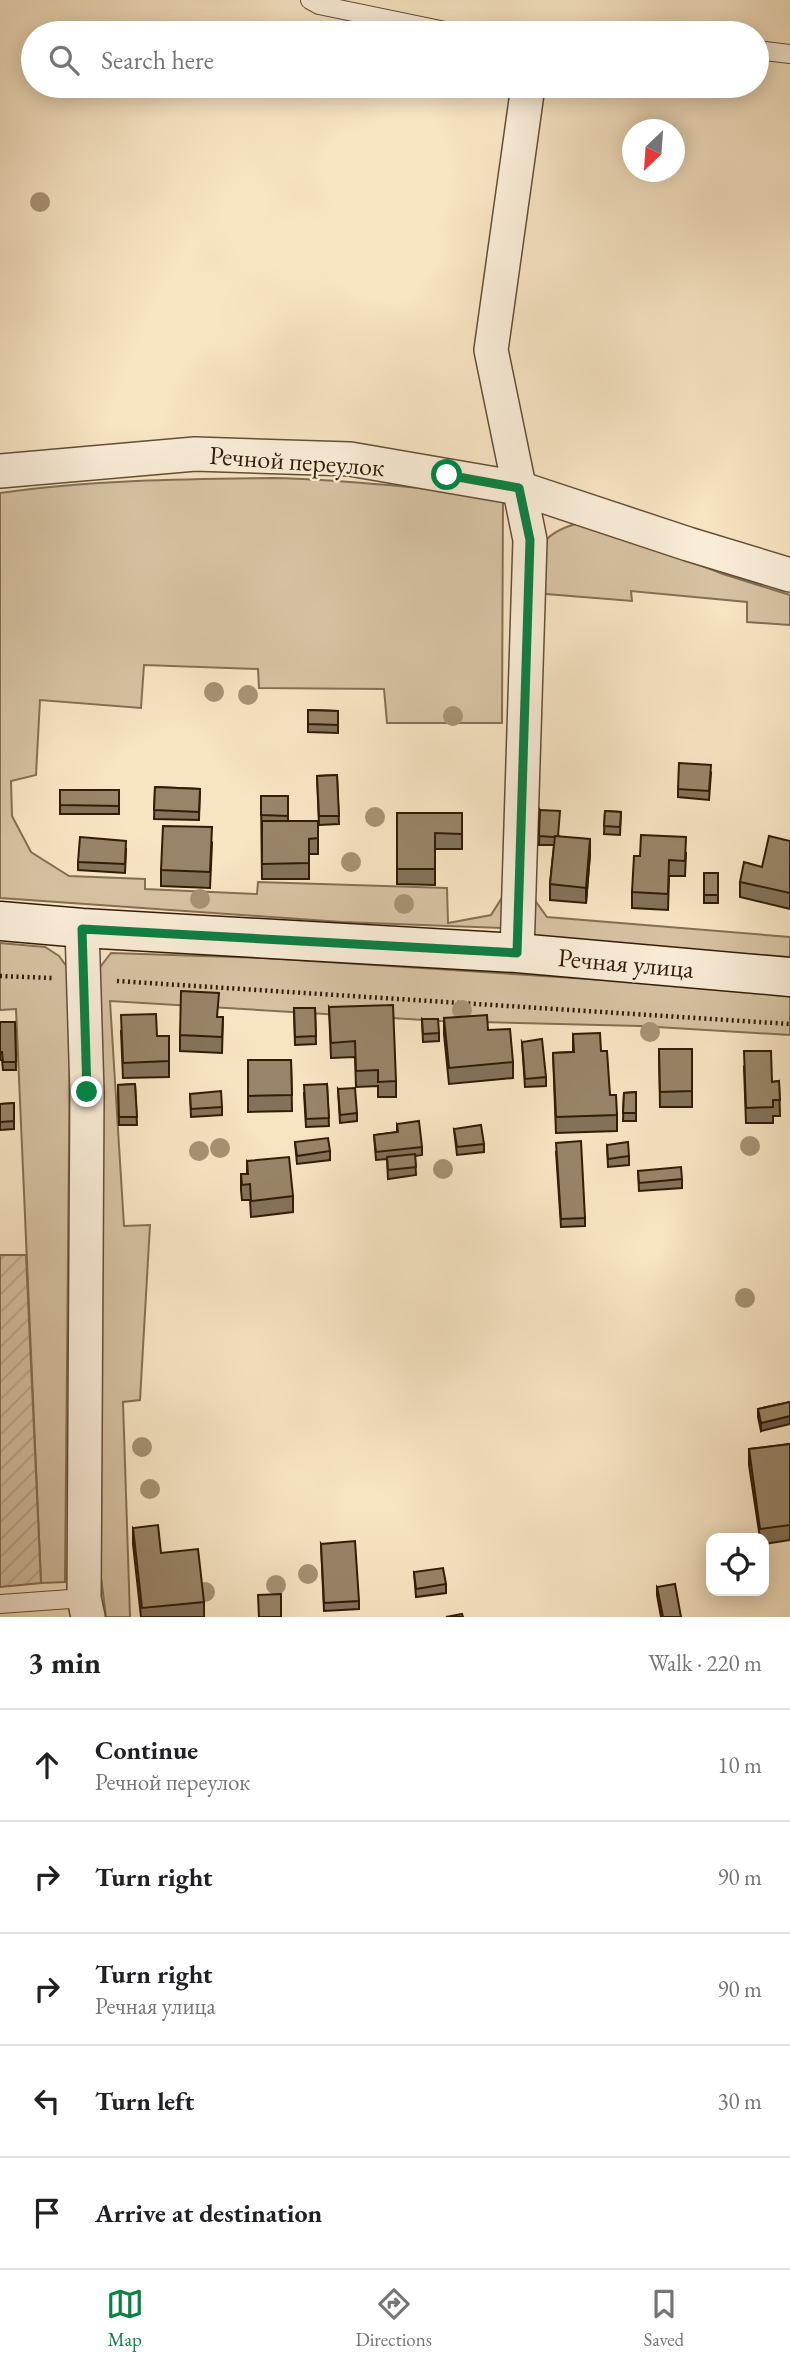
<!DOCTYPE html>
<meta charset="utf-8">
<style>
:root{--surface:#fff;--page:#f2f2f2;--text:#202124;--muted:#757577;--line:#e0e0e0;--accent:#0b8043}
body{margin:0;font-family:"EB Garamond",serif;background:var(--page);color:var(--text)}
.controls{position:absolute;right:21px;bottom:21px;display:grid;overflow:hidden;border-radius:14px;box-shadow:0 4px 18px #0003}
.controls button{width:63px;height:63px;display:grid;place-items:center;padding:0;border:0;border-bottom:2px solid var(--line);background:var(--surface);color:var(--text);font:35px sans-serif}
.compass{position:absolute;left:622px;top:119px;width:63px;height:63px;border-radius:50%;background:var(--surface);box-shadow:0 4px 18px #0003;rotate:205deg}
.stop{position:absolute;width:21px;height:21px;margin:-16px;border:5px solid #0b8043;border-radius:50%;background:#fff}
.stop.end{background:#0b8043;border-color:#fff;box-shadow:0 2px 7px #0008}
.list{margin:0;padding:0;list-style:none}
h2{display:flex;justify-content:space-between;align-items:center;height:91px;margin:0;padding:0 28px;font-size:30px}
h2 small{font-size:23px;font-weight:400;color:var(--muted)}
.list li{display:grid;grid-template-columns:46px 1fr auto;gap:21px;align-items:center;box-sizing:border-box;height:112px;padding:0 28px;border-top:2px solid var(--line)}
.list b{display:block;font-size:26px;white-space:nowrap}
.list p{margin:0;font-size:23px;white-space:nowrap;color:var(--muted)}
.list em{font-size:23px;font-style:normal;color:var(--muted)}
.icon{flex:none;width:38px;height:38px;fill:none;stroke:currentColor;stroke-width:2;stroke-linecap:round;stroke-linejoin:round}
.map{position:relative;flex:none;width:790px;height:1617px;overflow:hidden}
.search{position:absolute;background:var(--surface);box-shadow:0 4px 18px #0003;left:21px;right:21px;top:21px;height:77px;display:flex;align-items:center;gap:18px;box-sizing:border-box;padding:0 24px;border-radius:38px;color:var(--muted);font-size:26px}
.sheet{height:651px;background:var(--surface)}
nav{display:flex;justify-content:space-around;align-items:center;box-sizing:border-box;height:98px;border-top:2px solid var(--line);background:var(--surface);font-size:19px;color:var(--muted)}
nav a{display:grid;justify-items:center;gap:4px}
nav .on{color:var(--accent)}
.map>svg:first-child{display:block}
.green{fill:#d6c2a3;stroke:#846f54;stroke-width:2}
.garden{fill:url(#garden-furrows);stroke:#846f54;stroke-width:2}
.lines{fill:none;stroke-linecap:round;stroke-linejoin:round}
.lane-casing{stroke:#634e34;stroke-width:20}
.street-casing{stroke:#634e34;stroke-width:36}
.secondary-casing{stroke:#321c05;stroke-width:41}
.path{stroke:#321c05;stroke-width:4.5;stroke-dasharray:2 3.5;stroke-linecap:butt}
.lane{stroke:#faedd8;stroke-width:18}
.street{stroke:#faedd8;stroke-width:33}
.secondary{stroke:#faedd8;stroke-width:38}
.tree{fill:#a69274}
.wall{fill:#837259;stroke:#321c05;stroke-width:2}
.shaded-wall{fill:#6a5c49;stroke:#321c05;stroke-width:2}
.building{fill:#988468;stroke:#321c05;stroke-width:2}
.route{stroke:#0b8043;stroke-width:9}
.labels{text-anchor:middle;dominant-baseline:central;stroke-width:5;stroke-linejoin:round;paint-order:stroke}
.street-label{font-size:26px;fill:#321c05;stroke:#faedd8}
</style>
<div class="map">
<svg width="790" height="1617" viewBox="0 0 790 1617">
<defs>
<pattern id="garden-furrows" width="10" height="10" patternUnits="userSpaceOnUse" patternTransform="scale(1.75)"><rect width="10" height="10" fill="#d6c2a3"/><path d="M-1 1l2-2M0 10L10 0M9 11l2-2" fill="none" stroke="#b8a68b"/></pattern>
</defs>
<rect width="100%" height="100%" fill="#f7e4c3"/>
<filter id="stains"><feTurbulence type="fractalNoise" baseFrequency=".00286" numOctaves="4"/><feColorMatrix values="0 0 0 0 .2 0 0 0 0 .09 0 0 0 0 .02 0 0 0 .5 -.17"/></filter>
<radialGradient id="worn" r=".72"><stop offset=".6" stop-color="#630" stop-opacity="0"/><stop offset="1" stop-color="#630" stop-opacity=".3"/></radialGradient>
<g class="green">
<path d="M274,478C350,480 426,488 503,497L502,723H387L384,689L259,688L258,669L144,665L141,708L40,700L36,775L11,781L12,816L31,852L69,876L145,879V889L257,894L258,882L447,888L448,923L491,915L503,896L502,928L342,922L0,898V493C90,480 182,479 274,478Z"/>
<path d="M575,524L597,525L723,574L790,595V625L747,622V602L631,591L632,601L534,593C540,554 533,537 575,524Z"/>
<path d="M531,895L547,917L790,937V957L529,939Z"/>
<path d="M0,943L45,947L59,956L67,967L70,1041L65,1582L41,1583L16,1009L0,1010Z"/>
<path d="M111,953L265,958L790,992V1035L640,1026L441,1021L110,1001L124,1226L150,1225L140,1400L123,1402L130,1617H106L95,1529L94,975Z"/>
</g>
<path class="garden" d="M0,1255H26L41,1583L0,1587Z"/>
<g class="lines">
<defs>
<g id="lane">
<path d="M310,0L319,5L455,33"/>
<path d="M569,33L587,31L605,33"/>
<path d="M757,50L790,54"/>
<path d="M0,1604L84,1598"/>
</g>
<g id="street">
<path d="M0,471L195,454L350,459L519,488L688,544L790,575"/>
<path d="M82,928L87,1092L84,1598L88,1617"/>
<path d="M517,953L530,540L491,350L528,86"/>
</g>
<path id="secondary" d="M0,921L82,928L517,953L790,977"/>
</defs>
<use href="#lane" class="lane-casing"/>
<use href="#street" class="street-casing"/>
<use href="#secondary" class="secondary-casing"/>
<g class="path">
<path d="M0,976L52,978"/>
<path d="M117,981L790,1024"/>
</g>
<use href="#lane" class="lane"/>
<use href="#street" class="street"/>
<use href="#secondary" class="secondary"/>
</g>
<g class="tree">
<circle cx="40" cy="202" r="10"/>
<circle cx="214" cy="692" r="10"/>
<circle cx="248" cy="695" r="10"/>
<circle cx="453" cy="716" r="10"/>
<circle cx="375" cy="817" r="10"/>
<circle cx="351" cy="862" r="10"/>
<circle cx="200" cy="899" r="10"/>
<circle cx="404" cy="904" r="10"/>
<circle cx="462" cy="1010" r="10"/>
<circle cx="650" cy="1032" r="10"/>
<circle cx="750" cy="1146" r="10"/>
<circle cx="220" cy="1148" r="10"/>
<circle cx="199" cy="1151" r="10"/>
<circle cx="443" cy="1169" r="10"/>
<circle cx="745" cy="1298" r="10"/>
<circle cx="142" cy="1447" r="10"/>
<circle cx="150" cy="1489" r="10"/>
<circle cx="308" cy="1574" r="10"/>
<circle cx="276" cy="1585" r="10"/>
<circle cx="205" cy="1592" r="10"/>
</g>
<g class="wall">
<path d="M308,710L338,711V733L308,732Z"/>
<path d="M711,773L709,800L678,797V789Z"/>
<path d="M337,775L339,824L319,825L317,776Z"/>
<path d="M155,787L200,789L199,820L154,819Z"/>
<rect x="60" y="790" width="59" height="24"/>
<path d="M261,796H288V821H318V854H309V879H262Z"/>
<path d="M540,810L559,836L590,854L586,903L550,900V884L554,845H539Z"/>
<path d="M605,811L621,812L620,835L604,834Z"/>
<path d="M397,813H462V849H435V885L397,884Z"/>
<path d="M790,841V909L740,897V882L762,867Z"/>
<path d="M212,843L210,888L161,886V870Z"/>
<path d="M126,849L125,873L78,870V862Z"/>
<path d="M686,853L685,876H669L668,910L632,908V892L640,856Z"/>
<rect x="704" y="873" width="14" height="30"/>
<path d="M329,1007L396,1081V1097H378V1086L356,1087L355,1057L331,1058Z"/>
<path d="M294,1008H315L316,1044L295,1045Z"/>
<path d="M218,1017H223L222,1053L180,1051V1035Z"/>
<path d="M444,1018L488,1030L513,1062V1078L449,1084L444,1034Z"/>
<path d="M422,1019L439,1033V1041L423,1042Z"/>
<path d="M0,1022H15L16,1070H3L2,1060H0Z"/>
<path d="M121,1031L157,1036H169V1077L123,1078Z"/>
<path d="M573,1034L601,1051L610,1095L617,1115V1131L556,1133L553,1053L573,1052Z"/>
<path d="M522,1042L546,1077V1086L525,1087Z"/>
<path d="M659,1049H692V1107H660Z"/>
<path d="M248,1060H291L292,1111L248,1112Z"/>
<path d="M744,1067L772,1082L779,1081L780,1116H773V1123H746Z"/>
<path d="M135,1084L137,1125H119L118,1085Z"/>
<path d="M327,1084L329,1126L306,1127L304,1093Z"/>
<path d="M338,1089L357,1113V1121L340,1123Z"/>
<path d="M636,1092V1121H623L624,1093Z"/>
<path d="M190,1094L222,1107V1115L191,1117Z"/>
<path d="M14,1103V1129L0,1130V1104Z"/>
<path d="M397,1124L422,1147V1155L415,1156L416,1175L388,1179L387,1159L376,1160L374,1135L397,1132Z"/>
<path d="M454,1129L484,1144V1152L457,1155Z"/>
<path d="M295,1142L330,1151V1160L297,1164Z"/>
<path d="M607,1145L629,1156V1165L608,1167Z"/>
<path d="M556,1151L585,1218V1226L561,1227Z"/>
<path d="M247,1161L293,1196V1212L251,1217L250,1200H242L241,1190V1174H247Z"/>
<path d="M638,1171L682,1179V1188L639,1191Z"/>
<path d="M790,1402L761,1431L758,1417V1409Z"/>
<path d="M790,1444V1540L764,1544V1538H760L749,1465V1449Z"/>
<path d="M133,1528L161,1553L204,1602V1617H141L133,1544Z"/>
<path d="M321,1544L359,1601V1609L324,1611Z"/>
<path d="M414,1572L446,1584V1593L416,1597Z"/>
<path d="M657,1587L681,1617H661L657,1595Z"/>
</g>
<g class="shaded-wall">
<path d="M590,839V854L586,903V888Z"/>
<path d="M790,1416V1424L761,1431V1423Z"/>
</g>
<g class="building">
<path d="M308,710L338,711V725L308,724Z"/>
<path d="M679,763L711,765L709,791L678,789Z"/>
<path d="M337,775L339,816H319L317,776Z"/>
<path d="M155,787L200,789L199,812L154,810Z"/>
<path d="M60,790H119V806L60,805Z"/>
<path d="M261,796H288V816L261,815Z"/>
<path d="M540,810L560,811L558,836H555L554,837L539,836Z"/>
<path d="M605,811L621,812L620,827L604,826Z"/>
<path d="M397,813H462V834L435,833V869H397Z"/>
<path d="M262,821H318V838L309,839V863L262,864Z"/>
<path d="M163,826L212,827L210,872L161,870Z"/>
<path d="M641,835L686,837L685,861L669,860L668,894L632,892L634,856H640Z"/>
<path d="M555,836L590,839L586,888L550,884Z"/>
<path d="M769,836L790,841V893L740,882L744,862L762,867Z"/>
<path d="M80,837L126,841L125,864L78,862Z"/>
<rect x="704" y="873" width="14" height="22"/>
<path d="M181,991L219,993L217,1017H223L222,1037L180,1035Z"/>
<path d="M393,1005L396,1081L378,1082V1070L356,1071L355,1041L331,1043L329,1007Z"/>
<path d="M294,1008H315L316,1036L295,1037Z"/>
<path d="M156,1014L157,1036H169V1061L123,1063L121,1015Z"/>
<path d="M487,1015L488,1030L510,1029L513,1062L449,1068L444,1018Z"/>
<path d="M422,1019H438L439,1033L423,1034Z"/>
<path d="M0,1022H15L16,1062H3L2,1052H0Z"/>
<path d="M600,1033L601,1051H607L610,1095H616L617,1115L556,1117L553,1053L574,1052L573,1034Z"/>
<path d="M542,1039L546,1077L525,1079L522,1042Z"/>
<path d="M659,1049H692V1091L660,1092Z"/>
<path d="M744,1051H771L772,1082L779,1081L780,1100H773V1107L746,1108Z"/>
<path d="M248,1060H291L292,1095L248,1096Z"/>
<path d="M135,1084L137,1117H119L118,1085Z"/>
<path d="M327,1084L329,1118L306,1119L304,1085Z"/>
<path d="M355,1088L357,1113L340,1115L338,1089Z"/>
<path d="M221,1091L222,1107L191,1109L190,1094Z"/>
<path d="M636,1092V1113H623L624,1093Z"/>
<path d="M14,1103V1121L0,1122V1104Z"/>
<path d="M419,1121L422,1147L376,1152L374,1135L398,1132L397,1124Z"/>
<path d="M481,1125L484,1144L457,1147L454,1129Z"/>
<path d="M328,1138L330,1151L297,1156L295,1142Z"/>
<path d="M581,1141L585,1218L561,1219L556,1143Z"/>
<path d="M628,1142L629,1156L608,1159L607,1145Z"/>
<path d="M415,1154L416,1167L388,1170L387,1157Z"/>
<path d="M289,1157L293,1196L251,1201L250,1184L242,1185L241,1174H248L247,1161Z"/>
<path d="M681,1167L682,1179L639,1183L638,1171Z"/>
<path d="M790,1402V1416L761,1423L758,1409Z"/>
<path d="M790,1444V1525L760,1529L749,1449Z"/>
<path d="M158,1525L161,1553L198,1549L204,1602L142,1608L133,1528Z"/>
<path d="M355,1541L359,1601L324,1603L321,1544Z"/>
<path d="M443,1568L446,1584L416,1589L414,1572Z"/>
<path d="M675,1584L681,1617H663L657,1587Z"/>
<path d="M281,1594V1617H259L258,1595Z"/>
<path d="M462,1614L463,1617H446Z"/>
</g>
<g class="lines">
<path class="route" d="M87,1092L82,929L517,953L530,540L519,488L447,475"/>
</g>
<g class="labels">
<g class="street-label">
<text transform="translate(297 461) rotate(4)">Речной переулок</text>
<text transform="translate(626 963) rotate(5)">Речная улица</text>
</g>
</g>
<rect width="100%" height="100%" filter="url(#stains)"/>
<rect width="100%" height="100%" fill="url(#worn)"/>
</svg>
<div class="controls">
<button><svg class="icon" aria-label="locate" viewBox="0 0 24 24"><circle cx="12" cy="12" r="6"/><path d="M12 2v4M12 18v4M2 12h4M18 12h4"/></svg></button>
</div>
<svg class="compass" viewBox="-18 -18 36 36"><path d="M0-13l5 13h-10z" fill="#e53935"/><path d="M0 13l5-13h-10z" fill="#757577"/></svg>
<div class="stop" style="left:447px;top:475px"></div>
<div class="stop end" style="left:87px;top:1092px"></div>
<div class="search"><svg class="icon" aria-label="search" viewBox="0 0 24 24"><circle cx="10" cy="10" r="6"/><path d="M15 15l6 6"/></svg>Search here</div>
</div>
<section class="sheet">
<h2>3 min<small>Walk · 220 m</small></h2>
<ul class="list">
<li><svg class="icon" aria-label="ahead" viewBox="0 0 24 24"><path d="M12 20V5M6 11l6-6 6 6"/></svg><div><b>Continue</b><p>Речной переулок</p></div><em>10 m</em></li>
<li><svg class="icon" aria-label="right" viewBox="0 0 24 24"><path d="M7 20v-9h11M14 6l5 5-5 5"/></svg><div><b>Turn right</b></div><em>90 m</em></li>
<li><svg class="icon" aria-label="right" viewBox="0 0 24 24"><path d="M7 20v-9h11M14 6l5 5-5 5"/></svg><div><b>Turn right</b><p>Речная улица</p></div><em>90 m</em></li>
<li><svg class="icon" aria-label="left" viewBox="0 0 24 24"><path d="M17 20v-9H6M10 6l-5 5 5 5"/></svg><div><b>Turn left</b></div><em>30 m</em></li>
<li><svg class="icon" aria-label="arrive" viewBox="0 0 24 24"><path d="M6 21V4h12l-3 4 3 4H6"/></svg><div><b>Arrive at destination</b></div></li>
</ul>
</section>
<nav>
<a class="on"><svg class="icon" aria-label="map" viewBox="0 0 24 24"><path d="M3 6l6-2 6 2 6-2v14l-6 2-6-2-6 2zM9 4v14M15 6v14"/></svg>Map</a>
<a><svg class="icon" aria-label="directions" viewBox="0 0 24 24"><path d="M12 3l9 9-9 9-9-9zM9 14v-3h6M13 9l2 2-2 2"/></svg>Directions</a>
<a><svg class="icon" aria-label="saved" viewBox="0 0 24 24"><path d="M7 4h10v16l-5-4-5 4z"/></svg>Saved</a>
</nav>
